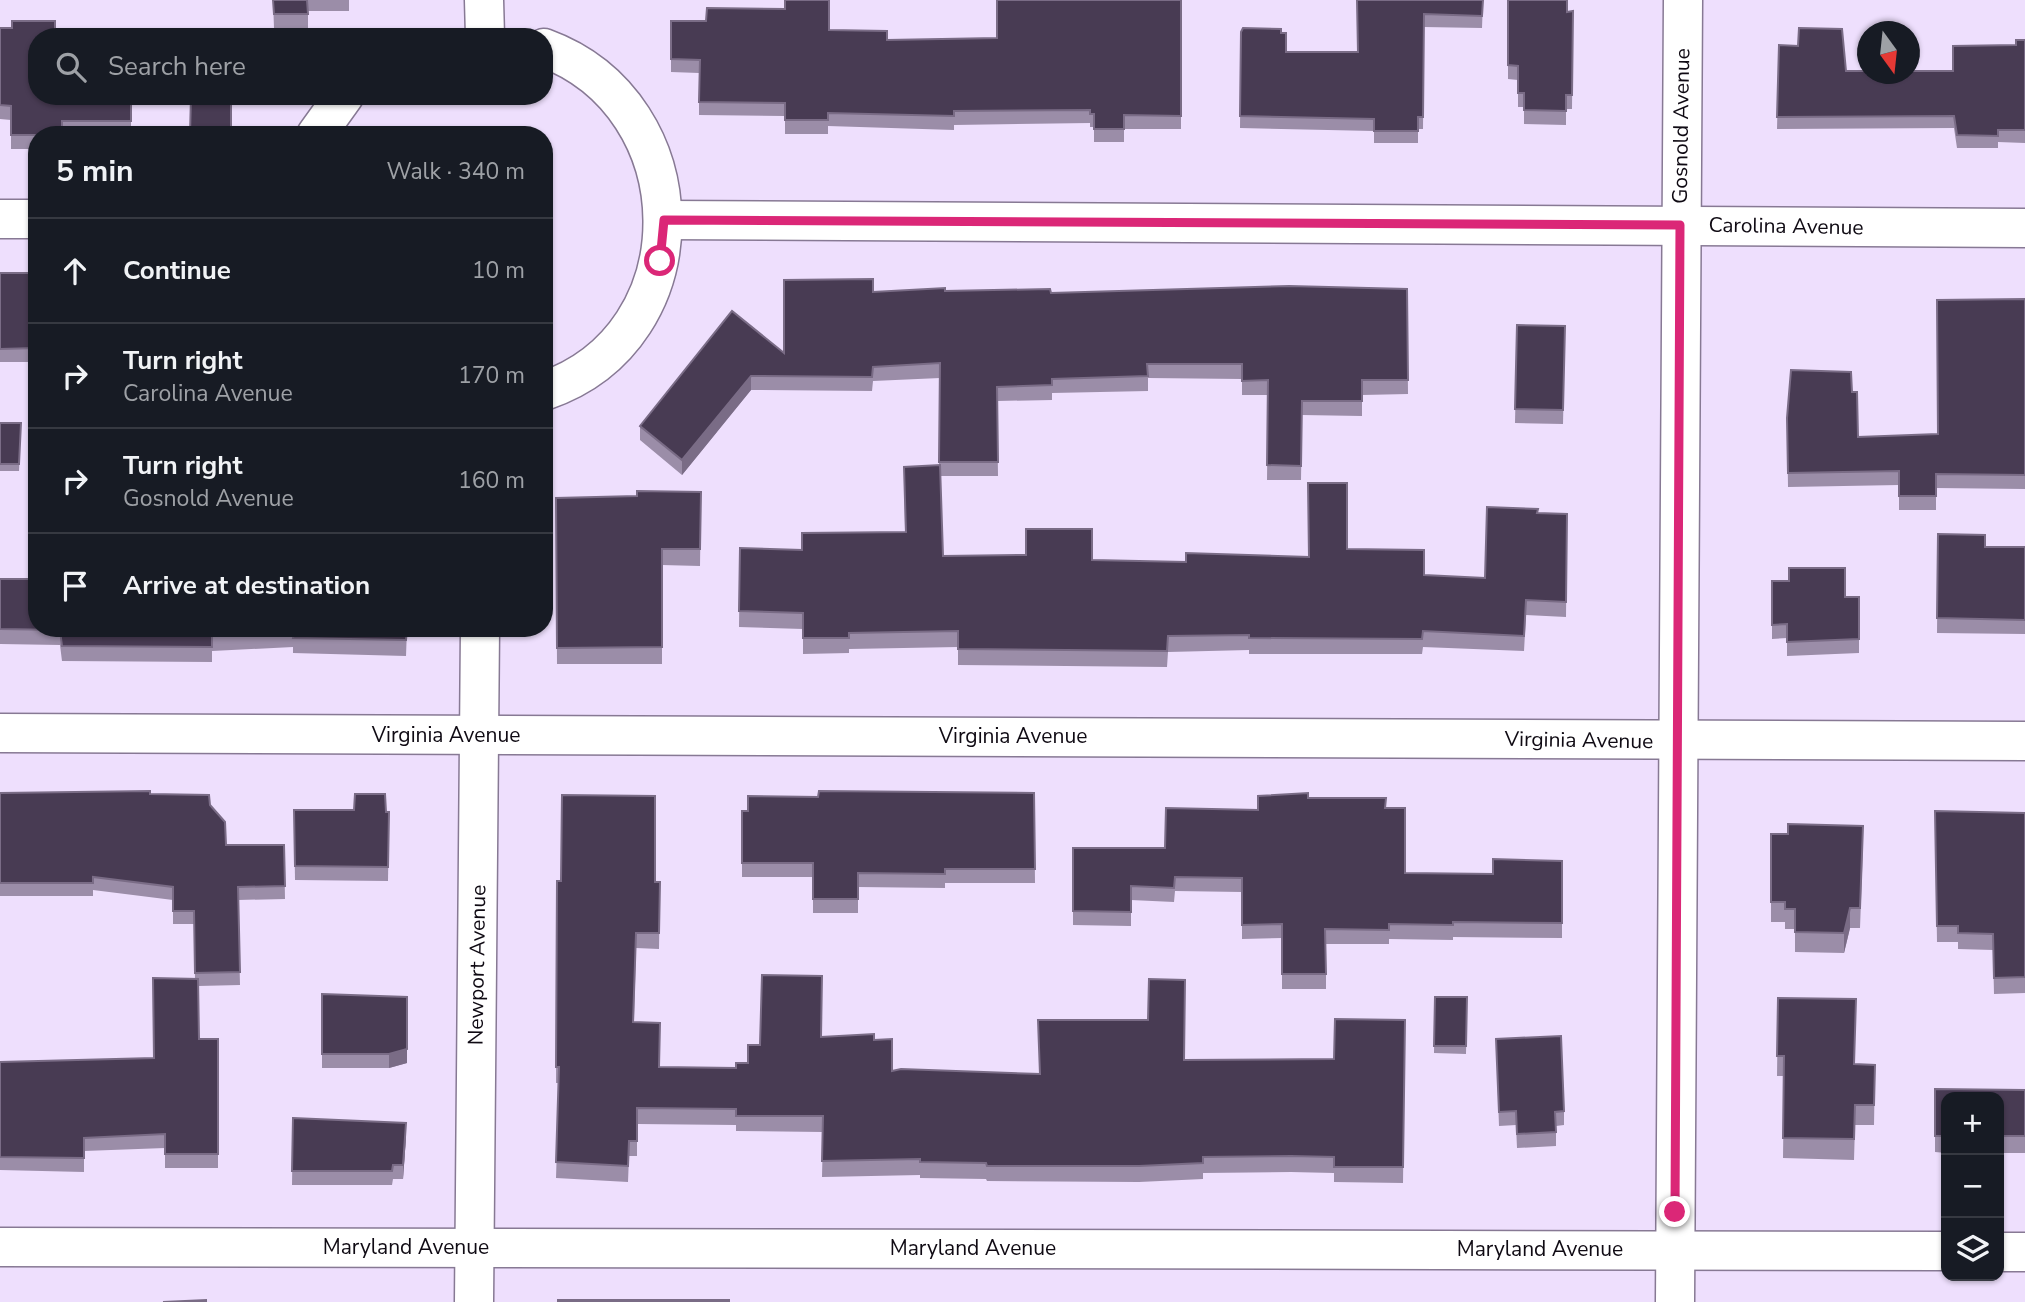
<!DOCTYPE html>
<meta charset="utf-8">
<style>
:root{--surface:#171b24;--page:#242831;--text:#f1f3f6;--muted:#9ea1a6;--line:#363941}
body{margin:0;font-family:"Nunito Sans",sans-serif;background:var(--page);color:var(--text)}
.controls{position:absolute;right:21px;bottom:21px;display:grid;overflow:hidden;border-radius:14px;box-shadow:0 2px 5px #0004}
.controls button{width:63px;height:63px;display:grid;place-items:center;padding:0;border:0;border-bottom:2px solid var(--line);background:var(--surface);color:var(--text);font:35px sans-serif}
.compass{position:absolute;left:1857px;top:21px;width:63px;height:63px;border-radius:50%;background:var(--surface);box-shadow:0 2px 5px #0004;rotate:165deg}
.stop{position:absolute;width:21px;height:21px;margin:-16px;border:5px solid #db2777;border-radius:50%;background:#fff}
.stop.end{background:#db2777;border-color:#fff;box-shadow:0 2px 7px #0008}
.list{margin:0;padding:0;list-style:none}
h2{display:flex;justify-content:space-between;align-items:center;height:91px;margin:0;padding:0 28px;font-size:30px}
h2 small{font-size:23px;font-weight:400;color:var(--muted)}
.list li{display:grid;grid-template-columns:46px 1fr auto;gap:21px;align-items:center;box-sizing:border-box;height:105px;padding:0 28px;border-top:2px solid var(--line)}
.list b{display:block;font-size:26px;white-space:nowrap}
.list p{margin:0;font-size:23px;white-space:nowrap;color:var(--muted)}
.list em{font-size:23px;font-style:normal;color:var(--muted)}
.icon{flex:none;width:38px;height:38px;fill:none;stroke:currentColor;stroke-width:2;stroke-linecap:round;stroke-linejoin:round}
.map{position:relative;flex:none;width:2025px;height:1302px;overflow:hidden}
.search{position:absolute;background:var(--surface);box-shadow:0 2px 5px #0004;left:28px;top:28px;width:525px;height:77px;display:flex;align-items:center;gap:18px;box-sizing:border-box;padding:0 24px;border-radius:28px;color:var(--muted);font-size:26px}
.panel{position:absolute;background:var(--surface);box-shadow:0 2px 5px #0004;left:28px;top:126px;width:525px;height:511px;border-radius:28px}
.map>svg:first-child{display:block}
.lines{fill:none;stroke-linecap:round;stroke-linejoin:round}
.minor-casing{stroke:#877994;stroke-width:41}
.minor{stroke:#fff;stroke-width:38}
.wall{fill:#9b8da8}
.shaded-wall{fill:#7a6c86}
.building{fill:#483b53;stroke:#7a6c86;stroke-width:2}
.route{stroke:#db2777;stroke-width:9}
.labels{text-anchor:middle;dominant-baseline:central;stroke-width:7;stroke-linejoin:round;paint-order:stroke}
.street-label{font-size:21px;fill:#0f0a13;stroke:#fff}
</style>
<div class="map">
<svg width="2025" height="1302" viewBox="0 0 2025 1302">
<rect width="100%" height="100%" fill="#eedffd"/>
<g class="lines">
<defs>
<g id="minor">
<path d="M484,0L485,36"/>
<path d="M544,48C700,105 704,337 544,391"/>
<path d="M316,135L344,96"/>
<path d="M0,219H37"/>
<path d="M664,220L2025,228"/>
<path d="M0,733L2025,741"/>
<path d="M0,1247L1946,1251"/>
<path d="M1999,1252H2025"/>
<path d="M474,1302L480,628"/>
<path d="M1675,1302L1683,0"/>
</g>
</defs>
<use href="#minor" class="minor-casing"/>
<use href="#minor" class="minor"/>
</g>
<g class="wall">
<path d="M273,0H349V11H308V28H274Z"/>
<path d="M1181,0V129H1124V142H1094V127H1090V123L954,125V130L828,126V134H785V116L699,115V73L671,72V21H706L785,9L829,30L887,40L997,38Z"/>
<path d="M1357,0H1483L1482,28L1424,27L1423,129H1418V143H1374V131L1240,128L1241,32L1281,33L1286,52H1358Z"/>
<path d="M1508,0L1567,12L1573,11L1572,109H1566V125L1524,124V107H1518V80L1508,79Z"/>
<path d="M0,28L55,36L131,96V135H37V149H11V120L0,119Z"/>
<path d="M2025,40V143L1998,142V148H1957L1954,128L1777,129L1779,45L1846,71H1953L2016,45Z"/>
<rect x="0" y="273" width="37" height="89"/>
<path d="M1407,289L1408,394L1362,395V416L1302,415L1301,480H1267L1268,395H1242V379L1148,378V391L1052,393V400L997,401L998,476H940L943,556L1186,562L1309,557L1347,549L1424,575L1485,578L1538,513L1567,514L1566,617L1526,615L1524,651L1423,647L1422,654H1249V650L1168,652L1167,667L958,665V647L849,649V653L803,654V629L739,627L740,548L802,550L905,532L904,467L939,465L940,378L873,381L872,391L751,390L682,475L640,440V426L784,353L873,292L945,291L1051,293Z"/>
<path d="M2025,299V489L1936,488V510H1899V485L1788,487L1787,418L1852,392L1858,437L1938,434Z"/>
<path d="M1517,325L1565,326L1563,424L1515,423Z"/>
<path d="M0,423H21L19,471H0Z"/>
<path d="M701,492L700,566L662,565V664H557L556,498L637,496Z"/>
<path d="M1938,534L1985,547H2025V634L1937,633Z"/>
<path d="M0,579L407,628L406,656L293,653V647L212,651V662L62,661L60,645L0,644Z"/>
<path d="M1772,581L1845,597H1859V653L1787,656V638L1772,639Z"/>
<path d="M0,793L150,794L210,805L226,845H284L285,899L238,900L240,985L198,986L199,1039H218V1168H165V1148L84,1151V1172L0,1170V1062L154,1058L195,979L194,924H173V900L93,890V896H0Z"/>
<path d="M1034,793L1035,883H945V888L858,887V913H813V877H742V811H748L818,797Z"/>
<path d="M1308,798L1385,808L1405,873L1493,874L1562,861V938L1453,937V940L1389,939V944H1326V989H1282V938L1242,939V892L1175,891L1174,902L1131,900V926L1073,925V848H1165L1258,810Z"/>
<path d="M294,810L389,812L388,881L295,880Z"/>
<path d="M1935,811L2025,813V993L1994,994L1993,950L1958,949V942H1937Z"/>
<path d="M1771,834L1863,846L1860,928H1850L1844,953L1795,952V929H1785V922H1771Z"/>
<path d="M557,881L660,882L659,949L636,948L634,1022L659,1067L736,1068L748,1063L760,1045L821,1037L874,1040L892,1071L1040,1074L1038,1020L1184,1060L1334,1059L1405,1020L1403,1183L1334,1182V1173L1291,1172L1203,1173V1179L1139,1182L987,1181L986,1179L920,1178V1175L822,1177L823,1132L736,1131V1125L637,1124V1156H629L628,1182L556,1178L559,1083H556Z"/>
<path d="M322,994L407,1063L389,1068H322Z"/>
<path d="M1435,997H1467L1466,1054L1434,1053Z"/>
<path d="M1778,998L1855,1064L1875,1065L1874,1125H1855L1854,1160L1783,1158L1784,1076H1777Z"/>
<path d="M1496,1039L1564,1111V1125L1556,1126V1146L1517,1148L1516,1125L1499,1126Z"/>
<path d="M1935,1089L2025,1090V1153H1999V1097H1946V1153L1935,1152Z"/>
<path d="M293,1118L406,1137L403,1179H393L392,1185H292Z"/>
</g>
<g class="shaded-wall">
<path d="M751,376V390L682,475V460Z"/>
<path d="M1850,908V928L1844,953V933Z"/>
<path d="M407,1049V1063L389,1068V1054Z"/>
<path d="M406,1123V1137L403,1179V1165Z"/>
</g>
<g class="building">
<path d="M273,0H307L308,14H274Z"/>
<path d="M785,0H829V30L887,31V40L997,38V0H1181V116L1124,115V129H1094V114H1090V110L954,111V116L828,113V120H785V103L699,102L700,60L671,59V21H706L707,8L785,9Z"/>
<path d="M1357,0H1483L1482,16L1424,14L1423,117H1418V131H1374V119L1240,116L1241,32L1243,28L1281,29V33H1286V52H1358Z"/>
<path d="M1508,0H1567V12L1573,11L1572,95H1566V111L1524,110V93H1518V66L1508,65Z"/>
<path d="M12,21H55V36H131L37,37V96H131V121H62V135H11V106L0,105V28H12Z"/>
<path d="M1799,28L1842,29L1846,71H1867V74H1909V71H1953V46L2016,45V40H2025V130H1998V136L1957,135L1954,116L1777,117L1779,45L1798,46Z"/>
<path d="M193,34L233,35V37H193Z"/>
<path d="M191,96H231V135H190Z"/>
<path d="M0,273H37V348L0,349Z"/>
<path d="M873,279V292L945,288V291L1050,289L1051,293L1289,286L1407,289L1408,380H1362V401H1302L1301,466L1267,465L1268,380L1242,381V364H1147L1148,376L1052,379V385L997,387L998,462H939L940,363L873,367L872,377L751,376L682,460L640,426L732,311L784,353V280Z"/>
<path d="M2025,299V475L1936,474V496H1899V471L1788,473L1787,418L1791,370L1851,372L1852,392H1857L1858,437L1938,434L1937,300Z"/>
<path d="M1517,325L1565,326L1563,410L1515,409Z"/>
<path d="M0,423H21L19,464H0Z"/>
<path d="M940,465L943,556L1026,555V529H1092V560L1186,562V553L1309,557L1308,483H1347V549L1424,550V575L1485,578L1487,507L1538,509L1537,513L1567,514L1566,602L1526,600L1524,636L1423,631L1422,639L1249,638V635L1168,636L1167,651L958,649V631L849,633V638H803V613L739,611L740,548L802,550V533L906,532L904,467Z"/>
<path d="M637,491L701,492L700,549H662V647L557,648L556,498L637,496Z"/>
<path d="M1938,534L1985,535V547H2025V620L1937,618Z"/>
<path d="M1789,568H1845V597H1859V639L1787,642V624L1772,625V581H1789Z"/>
<path d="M0,579H37V628H407L406,640L293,638L294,632L212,635V647L62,646L60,630L0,629Z"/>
<path d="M150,791V794L209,795L210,805L225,822L226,845H284L285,886L238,887L240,972L195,973L194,911H173V887L93,877V883H0V793Z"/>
<path d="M819,791L1034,793L1035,869H945V874L858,873V899H813V863H742V811H748V796L818,797Z"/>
<path d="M1308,793V798H1386L1385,808H1405V873L1493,874V859L1562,861V923L1453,922V925L1389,924V930L1325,929L1326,974H1282V924L1242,925V878L1175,877L1174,888L1131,886V912L1073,911V848H1165L1166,808L1258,810V796Z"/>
<path d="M355,794H385L386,812H389L388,867L295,866L294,810H354Z"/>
<path d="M562,795L655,796V882H660L659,933H636L633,1022L660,1023L659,1067L736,1068V1063H748V1045H760L762,975L822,976L821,1037L874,1034V1040L892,1039V1071L901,1069L1040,1074L1038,1020H1148L1149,979L1185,980L1184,1060L1334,1059L1335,1019L1405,1020L1403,1167H1334V1157L1291,1156L1203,1157V1163L1139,1166H987L986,1163L920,1162V1159L822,1161L823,1116H736V1109L637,1108V1141H629L628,1166L556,1162L559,1067H556L557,881H561Z"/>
<path d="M1935,811L2025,813V977L1994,978L1993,934L1958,933V926H1937Z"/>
<path d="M1788,824L1863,826L1860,908H1850L1844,933L1795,932V909H1785V902H1771V834H1788Z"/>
<path d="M153,978L198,979L199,1039H218V1154H165V1134L84,1138V1158L0,1157V1062L154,1058Z"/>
<path d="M322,994L407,997V1049L389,1054H322Z"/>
<path d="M1435,997H1467L1466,1046H1434Z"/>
<path d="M1778,998L1856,999L1854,1064L1875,1065L1874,1105H1855L1854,1139L1783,1138L1784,1056H1777Z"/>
<path d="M1561,1036L1564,1111L1555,1112L1556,1132L1517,1134L1516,1111L1499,1112L1496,1039Z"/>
<path d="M1935,1089L2025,1090V1136H1999V1097H1946V1136H1935Z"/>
<path d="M293,1118L406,1123L403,1165H393L392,1171H292Z"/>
<path d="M206,1300V1302H163Z"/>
<rect x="558" y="1300" width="171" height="2"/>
</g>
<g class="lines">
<path class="route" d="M660,261L664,220L1680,225L1675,1212"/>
</g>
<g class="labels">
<g class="street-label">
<text transform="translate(1681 126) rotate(-89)">Gosnold Avenue</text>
<text transform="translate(1786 226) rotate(1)">Carolina Avenue</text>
<text x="446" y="735">Virginia Avenue</text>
<text x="1013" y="736">Virginia Avenue</text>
<text transform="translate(1579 740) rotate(1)">Virginia Avenue</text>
<text transform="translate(477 965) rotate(-89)">Newport Avenue</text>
<text x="406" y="1247">Maryland Avenue</text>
<text x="973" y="1248">Maryland Avenue</text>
<text x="1540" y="1249">Maryland Avenue</text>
</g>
</g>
</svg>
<div class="controls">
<button>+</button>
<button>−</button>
<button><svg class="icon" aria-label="layers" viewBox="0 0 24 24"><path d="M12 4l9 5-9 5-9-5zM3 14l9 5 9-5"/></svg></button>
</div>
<svg class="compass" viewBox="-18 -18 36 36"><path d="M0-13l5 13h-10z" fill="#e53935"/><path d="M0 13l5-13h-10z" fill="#9ea1a6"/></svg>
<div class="stop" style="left:660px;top:261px"></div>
<div class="stop end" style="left:1675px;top:1212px"></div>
<div class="search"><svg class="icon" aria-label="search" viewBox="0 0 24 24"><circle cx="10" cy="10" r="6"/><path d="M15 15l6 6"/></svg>Search here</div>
<section class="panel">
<h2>5 min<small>Walk · 340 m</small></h2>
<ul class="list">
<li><svg class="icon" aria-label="ahead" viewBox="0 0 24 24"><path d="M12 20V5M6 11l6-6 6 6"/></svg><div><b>Continue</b></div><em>10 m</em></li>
<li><svg class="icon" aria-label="right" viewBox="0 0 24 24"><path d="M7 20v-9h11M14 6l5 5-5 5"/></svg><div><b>Turn right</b><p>Carolina Avenue</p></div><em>170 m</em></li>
<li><svg class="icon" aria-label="right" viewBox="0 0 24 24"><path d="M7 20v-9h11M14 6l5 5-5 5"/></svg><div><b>Turn right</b><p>Gosnold Avenue</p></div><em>160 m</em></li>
<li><svg class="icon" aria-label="arrive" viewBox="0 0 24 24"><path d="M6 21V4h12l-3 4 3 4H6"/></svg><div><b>Arrive at destination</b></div></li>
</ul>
</section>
</div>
